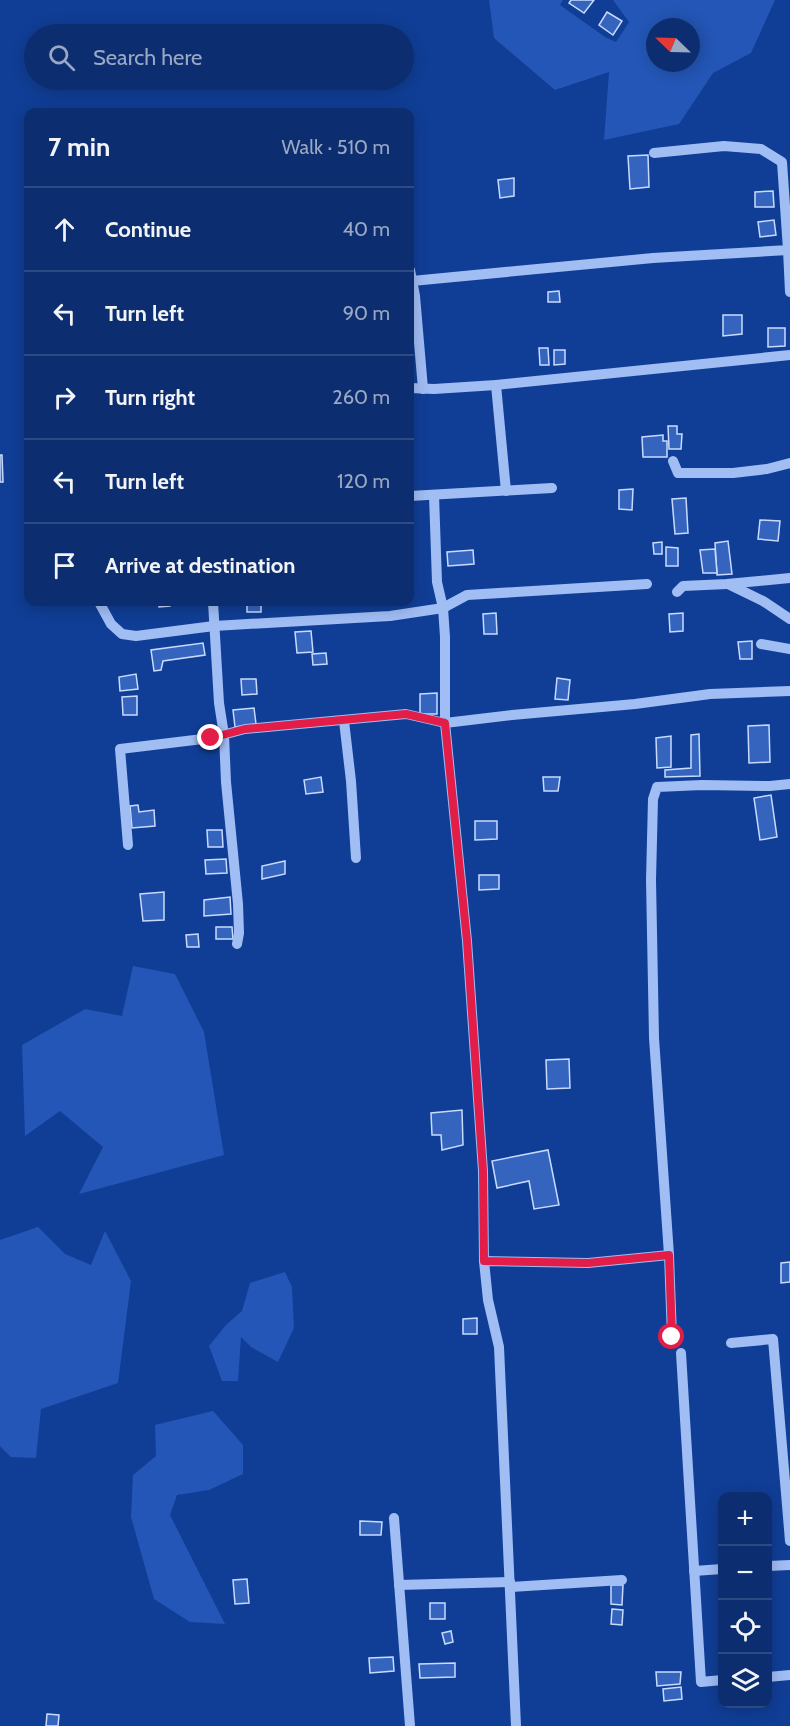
<!DOCTYPE html>
<meta charset="utf-8">
<style>
:root{--surface:#0c2e70;--page:#1a3a78;--text:#f1f3f6;--muted:#9aa8c3;--line:#2c4a83}
body{margin:0;font-family:Cabin,sans-serif;background:var(--page);color:var(--text)}
.controls{position:absolute;right:18px;bottom:18px;display:grid;overflow:hidden;border-radius:12px;box-shadow:0 3px 15px #0003}
.controls button{width:54px;height:54px;display:grid;place-items:center;padding:0;border:0;border-bottom:2px solid var(--line);background:var(--surface);color:var(--text);font:30px sans-serif}
.compass{position:absolute;left:646px;top:18px;width:54px;height:54px;border-radius:50%;background:var(--surface);box-shadow:0 3px 15px #0003;rotate:293deg}
.stop{position:absolute;width:18px;height:18px;margin:-14px;border:4px solid #e11d48;border-radius:50%;background:#fff}
.stop.end{background:#e11d48;border-color:#fff;box-shadow:0 2px 6px #0008}
.list{margin:0;padding:0;list-style:none}
h2{display:flex;justify-content:space-between;align-items:center;height:78px;margin:0;padding:0 24px;font-size:26px}
h2 small{font-size:20px;font-weight:400;color:var(--muted)}
.list li{display:grid;grid-template-columns:39px 1fr auto;gap:18px;align-items:center;box-sizing:border-box;height:84px;padding:0 24px;border-top:2px solid var(--line)}
.list b{display:block;font-size:22px;white-space:nowrap}
.list em{font-size:20px;font-style:normal;color:var(--muted)}
.icon{flex:none;width:33px;height:33px;fill:none;stroke:currentColor;stroke-width:2;stroke-linecap:round;stroke-linejoin:round}
.map{position:relative;flex:none;width:790px;height:1726px;overflow:hidden}
.search{position:absolute;background:var(--surface);box-shadow:0 3px 15px #0003;left:24px;top:24px;width:390px;height:66px;display:flex;align-items:center;gap:15px;box-sizing:border-box;padding:0 21px;border-radius:33px;color:var(--muted);font-size:22px}
.panel{position:absolute;background:var(--surface);box-shadow:0 3px 15px #0003;left:24px;top:108px;width:390px;height:498px;border-radius:12px}
.map>svg:first-child{display:block}
.green{fill:#2356b6;fill-rule:evenodd}
.building{fill:#3464bd;stroke:#c8dbfe;stroke-width:1.5}
.lines{fill:none;stroke-linecap:round;stroke-linejoin:round}
.minor{stroke:#a0bdf4;stroke-width:10}
.route{stroke:#e11d48;stroke-width:8}
</style>
<div class="map">
<svg width="790" height="1726" viewBox="0 0 790 1726">
<rect width="100%" height="100%" fill="#103e96"/>
<g class="green">
<path d="M489,0H563L560,5L605,37L616,42L629,22L613,0H775L751,53L713,73L679,124L604,140L609,72L555,90L494,38ZM655,27H691V63H655Z"/>
<path d="M133,966L175,974L204,1032L224,1155L79,1194L103,1147L60,1111L25,1136L22,1045L85,1009L122,1016Z"/>
<path d="M38,1227L65,1254L91,1265L105,1231L131,1281L118,1383L41,1409L36,1458L11,1457L0,1446V1240Z"/>
<path d="M285,1272L292,1287L294,1328L278,1362L251,1347L241,1337L238,1381H222L209,1346L226,1325L242,1311L250,1283Z"/>
<path d="M213,1411L243,1445V1474L209,1490L177,1495L170,1515L225,1624L190,1622L154,1599L131,1517L133,1475L156,1456L155,1425Z"/>
</g>
<g class="building">
<path d="M571,0H594L584,13L569,3Z"/>
<path d="M607,12L622,21L613,35L599,25Z"/>
<path d="M648,155L649,187L630,189L628,156Z"/>
<path d="M514,178V196L500,198L498,180Z"/>
<path d="M773,191L774,207H755V192Z"/>
<path d="M774,220L776,235L760,237L758,222Z"/>
<path d="M559,291L560,302H548V292Z"/>
<path d="M723,315H742V334L723,336Z"/>
<path d="M768,328H785V346L768,347Z"/>
<path d="M539,348H548L549,365H540Z"/>
<path d="M554,350H565V364L554,365Z"/>
<path d="M668,426H677V434H682L681,449H669Z"/>
<path d="M663,435V441H667V457H643L642,437Z"/>
<path d="M0,455H2L3,482H0Z"/>
<path d="M633,489L632,510L619,509V490Z"/>
<path d="M686,498L688,533L675,534L672,499Z"/>
<path d="M760,520L780,521L778,541L758,539Z"/>
<path d="M728,541L732,574L717,575L715,543Z"/>
<path d="M662,542V554H654L653,543Z"/>
<path d="M666,547L678,548V566H666Z"/>
<path d="M715,549L717,573H703L700,550Z"/>
<path d="M473,550L474,564L448,566L447,552Z"/>
<path d="M159,602H170V606L159,607Z"/>
<rect x="247" y="602" width="14" height="10"/>
<path d="M496,613L497,634H484L483,614Z"/>
<path d="M683,613V631L670,632L669,614Z"/>
<path d="M311,631L313,652L297,653L295,632Z"/>
<path d="M752,641V659H740L738,642Z"/>
<path d="M203,643L205,655L163,661L161,670L154,671L151,650Z"/>
<path d="M326,653L327,664L313,665L312,654Z"/>
<path d="M136,674L138,689L120,691L119,677Z"/>
<path d="M557,678L570,680L568,700L555,699Z"/>
<path d="M241,679H256L257,694L242,695Z"/>
<path d="M437,693V714H420V694Z"/>
<path d="M137,696V715H123L122,697Z"/>
<path d="M254,708L256,724L235,727L233,710Z"/>
<path d="M769,725L770,762L749,763L748,726Z"/>
<path d="M699,734L700,776L665,777V770L691,768V735Z"/>
<path d="M671,736V767L657,768L656,738Z"/>
<path d="M321,777L323,792L306,794L304,780Z"/>
<path d="M543,777H560L558,791H544Z"/>
<path d="M771,795L777,837L760,840L754,798Z"/>
<path d="M138,805L139,812L154,810L155,826L132,828L130,806Z"/>
<path d="M475,821H497V839L475,840Z"/>
<path d="M207,830H222L223,847H208Z"/>
<path d="M226,859L227,873L206,874L205,860Z"/>
<path d="M285,861V874L262,879V866Z"/>
<path d="M479,875H499V889L479,890Z"/>
<path d="M164,892V920L143,921L140,894Z"/>
<path d="M230,897L231,914L204,916V900Z"/>
<path d="M216,927H232L233,939H216Z"/>
<path d="M198,934L199,947H187L186,935Z"/>
<path d="M569,1059L570,1088L547,1089L546,1060Z"/>
<path d="M462,1110L463,1145L442,1150L441,1135H432L431,1113Z"/>
<path d="M548,1150L559,1205L534,1209L529,1181L497,1188L492,1161Z"/>
<path d="M790,1262V1282L781,1283V1263Z"/>
<path d="M477,1318V1334H463V1319Z"/>
<path d="M360,1521L382,1522L381,1535H360Z"/>
<rect x="768" y="1539" width="3" height="14"/>
<path d="M247,1579L249,1603L235,1604L233,1580Z"/>
<path d="M611,1585H623L622,1605L611,1604Z"/>
<rect x="430" y="1603" width="15" height="16"/>
<path d="M612,1609L623,1610L622,1625L611,1624Z"/>
<path d="M451,1631L453,1642L445,1644L442,1633Z"/>
<path d="M393,1657L394,1671L370,1673L369,1658Z"/>
<path d="M455,1663V1677L420,1678L419,1664Z"/>
<path d="M656,1672H681L680,1684L657,1686Z"/>
<path d="M681,1687L682,1699L664,1701L663,1689Z"/>
<path d="M47,1714L59,1715L58,1726H46Z"/>
</g>
<g class="lines">
<g class="minor">
<path d="M788,250L790,292"/>
<path d="M410,270L415,296L423,389"/>
<path d="M412,281L653,258L788,250L782,162L761,149L724,146L654,153"/>
<path d="M496,385L506,491"/>
<path d="M410,388L434,389L496,385L790,355"/>
<path d="M673,461L678,473H733L767,469L790,463"/>
<path d="M434,495L437,582L443,608L445,637V723L467,941L483,1171L484,1261"/>
<path d="M410,496L552,488"/>
<path d="M728,584L763,601L790,619"/>
<path d="M677,592L683,586L727,584L790,578"/>
<path d="M99,602L111,624L122,634L136,636L214,626L390,616L443,608L467,595L647,584"/>
<path d="M213,602L219,703L224,735L226,782L238,904L239,933L237,944"/>
<path d="M761,644L790,649"/>
<path d="M344,721L351,781L356,858"/>
<path d="M128,845L120,749L211,738L245,729L406,714L445,723L512,715L635,704L710,694L790,691"/>
<path d="M672,1337L669,1255L654,1038L651,880L653,799L657,787L702,785L770,786L790,784"/>
<path d="M731,1343L773,1339L790,1541"/>
<path d="M681,1353L701,1682L722,1680"/>
<path d="M394,1518L410,1726"/>
<path d="M768,1566L790,1565"/>
<path d="M694,1571L722,1569"/>
<path d="M399,1585L510,1582"/>
<path d="M511,1587L622,1580"/>
<path d="M768,1677L790,1675"/>
<path d="M516,1726L499,1347L488,1300L484,1261L588,1263L669,1255"/>
</g>
</g>
<g class="lines">
<path class="route" d="M211,738L245,729L406,714L445,723L467,941L483,1171L484,1261L588,1263L669,1255L672,1337"/>
</g>
</svg>
<div class="controls">
<button>+</button>
<button>−</button>
<button><svg class="icon" aria-label="locate" viewBox="0 0 24 24"><circle cx="12" cy="12" r="6"/><path d="M12 2v4M12 18v4M2 12h4M18 12h4"/></svg></button>
<button><svg class="icon" aria-label="layers" viewBox="0 0 24 24"><path d="M12 4l9 5-9 5-9-5zM3 14l9 5 9-5"/></svg></button>
</div>
<svg class="compass" viewBox="-18 -18 36 36"><path d="M0-13l5 13h-10z" fill="#e53935"/><path d="M0 13l5-13h-10z" fill="#9aa8c3"/></svg>
<div class="stop" style="left:672px;top:1337px"></div>
<div class="stop end" style="left:211px;top:738px"></div>
<div class="search"><svg class="icon" aria-label="search" viewBox="0 0 24 24"><circle cx="10" cy="10" r="6"/><path d="M15 15l6 6"/></svg>Search here</div>
<section class="panel">
<h2>7 min<small>Walk · 510 m</small></h2>
<ul class="list">
<li><svg class="icon" aria-label="ahead" viewBox="0 0 24 24"><path d="M12 20V5M6 11l6-6 6 6"/></svg><div><b>Continue</b></div><em>40 m</em></li>
<li><svg class="icon" aria-label="left" viewBox="0 0 24 24"><path d="M17 20v-9H6M10 6l-5 5 5 5"/></svg><div><b>Turn left</b></div><em>90 m</em></li>
<li><svg class="icon" aria-label="right" viewBox="0 0 24 24"><path d="M7 20v-9h11M14 6l5 5-5 5"/></svg><div><b>Turn right</b></div><em>260 m</em></li>
<li><svg class="icon" aria-label="left" viewBox="0 0 24 24"><path d="M17 20v-9H6M10 6l-5 5 5 5"/></svg><div><b>Turn left</b></div><em>120 m</em></li>
<li><svg class="icon" aria-label="arrive" viewBox="0 0 24 24"><path d="M6 21V4h12l-3 4 3 4H6"/></svg><div><b>Arrive at destination</b></div></li>
</ul>
</section>
</div>
